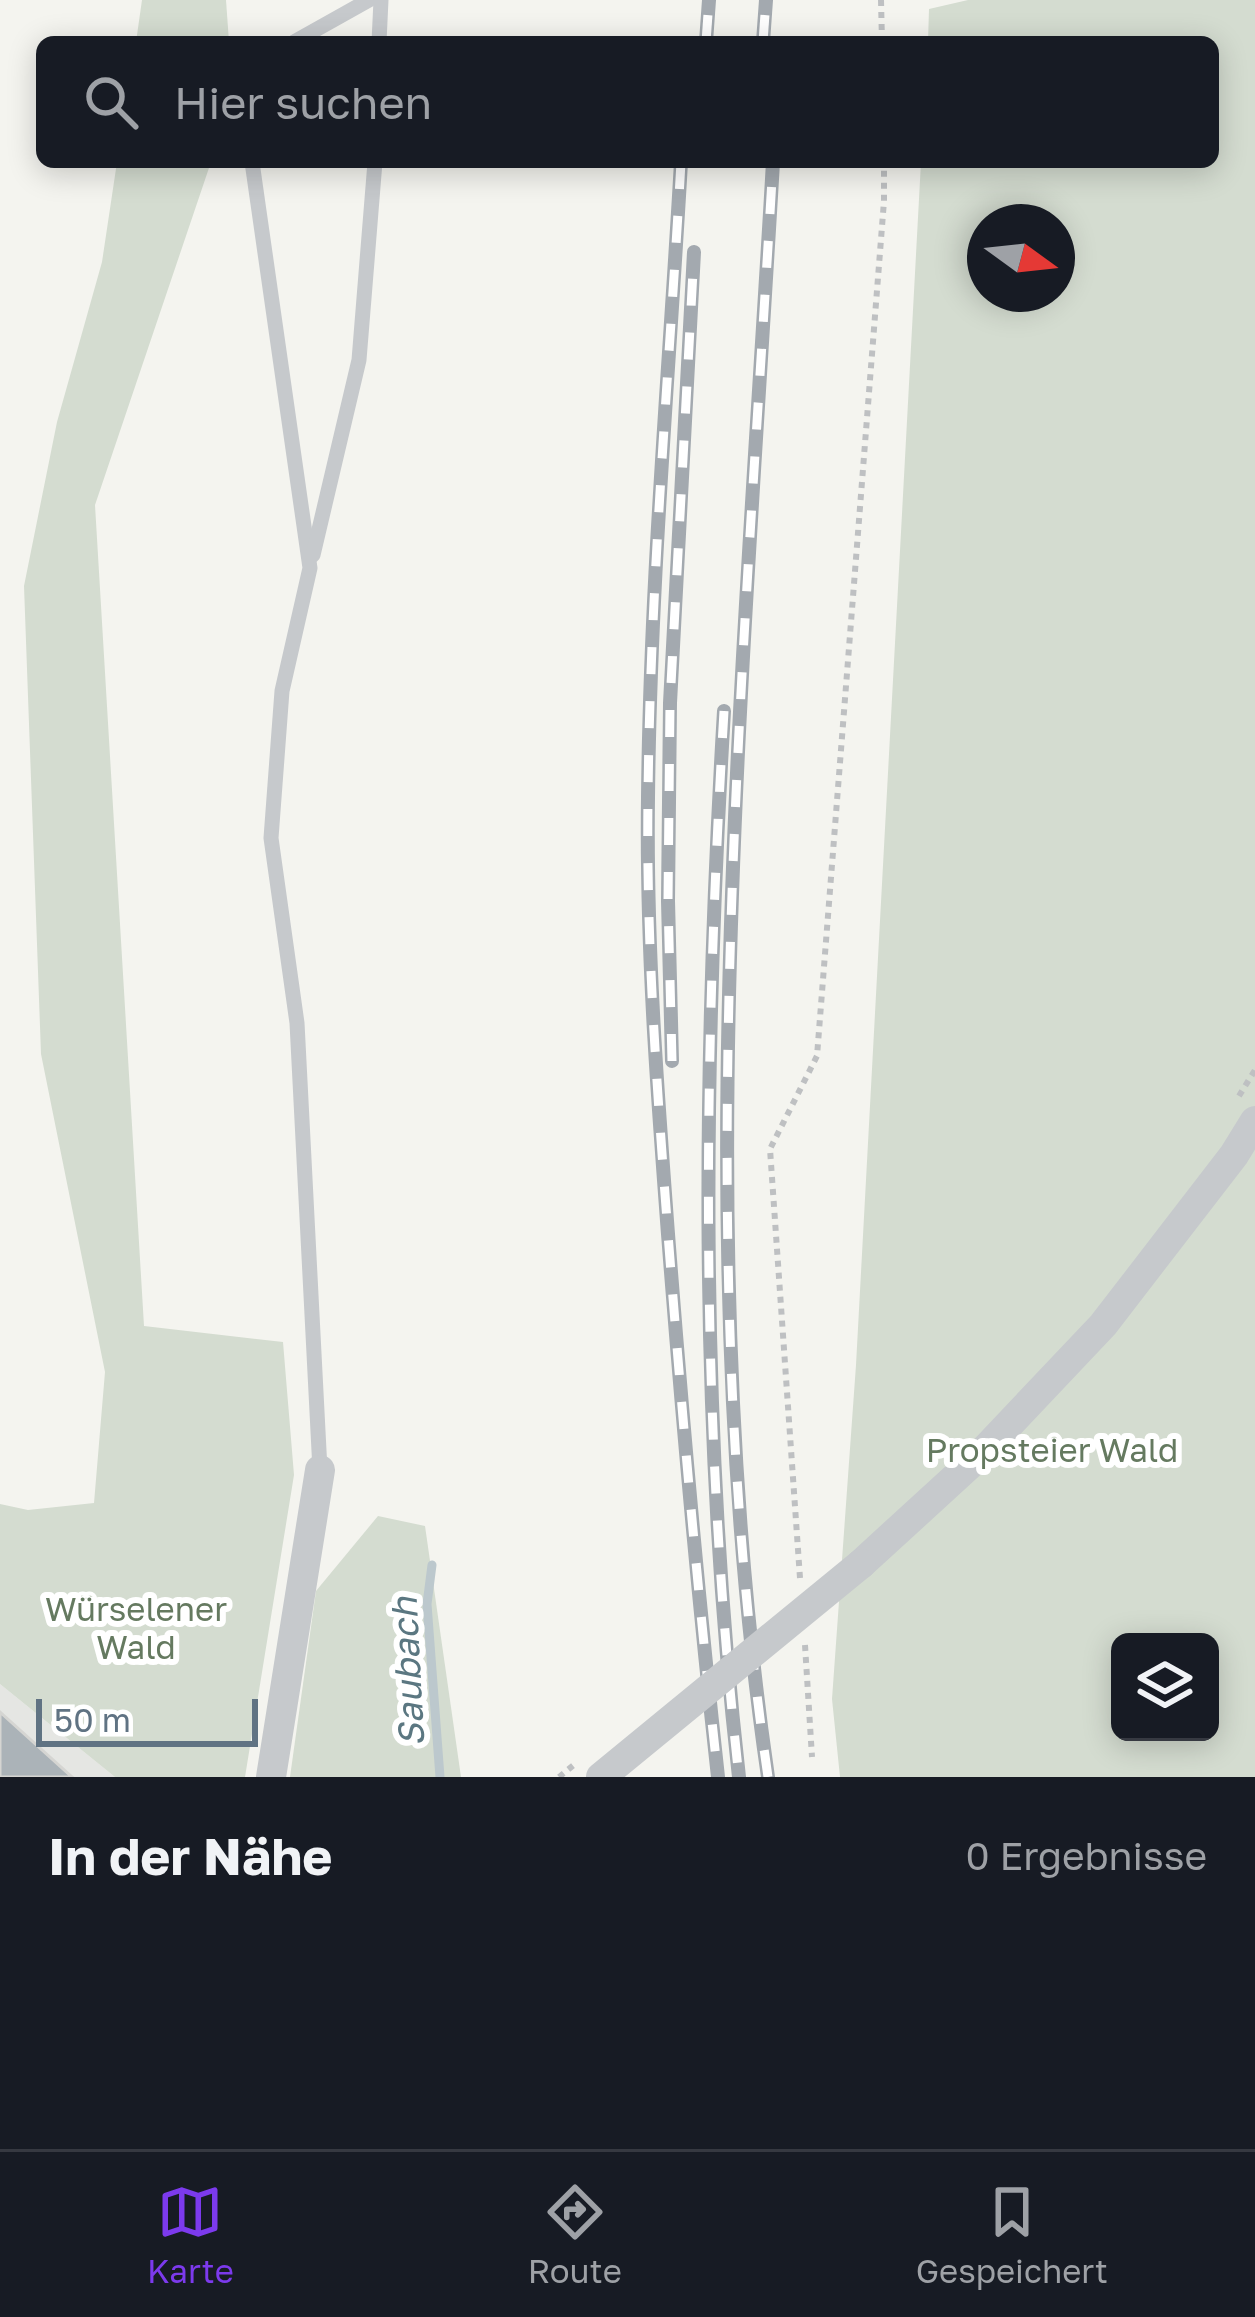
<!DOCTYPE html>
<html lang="de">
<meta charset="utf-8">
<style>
:root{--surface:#171b24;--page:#242831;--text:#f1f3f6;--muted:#9ea1a6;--line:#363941;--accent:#7c3aed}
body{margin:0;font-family:"Golos Text",sans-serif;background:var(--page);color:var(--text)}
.controls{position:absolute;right:36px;bottom:36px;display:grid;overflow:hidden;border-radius:18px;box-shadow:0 6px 30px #0003}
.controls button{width:108px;height:108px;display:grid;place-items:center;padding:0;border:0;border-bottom:3px solid var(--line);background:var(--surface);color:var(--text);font:60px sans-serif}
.compass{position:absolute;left:967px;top:204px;width:108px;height:108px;border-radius:50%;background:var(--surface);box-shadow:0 6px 30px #0003;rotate:105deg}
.scale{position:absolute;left:36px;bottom:30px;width:222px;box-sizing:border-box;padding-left:12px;border:6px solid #607383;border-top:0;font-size:33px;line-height:42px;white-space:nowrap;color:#607383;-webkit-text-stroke:9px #fff;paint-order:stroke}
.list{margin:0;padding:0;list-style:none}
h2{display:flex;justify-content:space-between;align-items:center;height:156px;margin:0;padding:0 48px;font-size:51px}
h2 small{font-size:39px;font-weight:400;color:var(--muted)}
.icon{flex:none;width:66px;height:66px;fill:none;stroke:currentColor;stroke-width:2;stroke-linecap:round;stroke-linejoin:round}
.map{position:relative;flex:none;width:1255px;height:1777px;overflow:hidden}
.search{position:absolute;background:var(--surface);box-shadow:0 6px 30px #0003;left:36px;right:36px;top:36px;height:132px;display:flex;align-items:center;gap:30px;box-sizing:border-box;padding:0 42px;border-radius:18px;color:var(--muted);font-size:45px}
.sheet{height:372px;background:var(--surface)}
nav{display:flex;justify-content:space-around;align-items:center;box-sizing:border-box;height:168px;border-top:3px solid var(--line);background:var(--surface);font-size:33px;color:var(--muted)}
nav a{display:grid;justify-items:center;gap:6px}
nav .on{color:var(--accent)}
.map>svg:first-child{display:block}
.built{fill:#e5e6e3}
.green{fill:#d4dcd0;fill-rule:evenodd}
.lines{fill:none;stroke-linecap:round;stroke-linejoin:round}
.stream{stroke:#bcc8cd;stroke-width:9}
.building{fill:#abb3b8;stroke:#d5d5d2;stroke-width:3}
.path{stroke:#bec0c2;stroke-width:6;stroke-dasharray:6 6;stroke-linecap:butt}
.service{stroke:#c6c9cc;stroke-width:15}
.minor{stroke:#c6c9cc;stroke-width:30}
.rail-casing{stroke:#a3a9af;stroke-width:14}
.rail{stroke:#fff;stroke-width:9;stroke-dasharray:27;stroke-linecap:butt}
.path-bridge{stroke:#bec0c2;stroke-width:6;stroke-dasharray:6 6;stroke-linecap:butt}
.minor-bridge{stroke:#c6c9cc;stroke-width:30}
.labels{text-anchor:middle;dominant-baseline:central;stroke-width:12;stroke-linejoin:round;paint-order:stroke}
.park-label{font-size:33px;fill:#657a60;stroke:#fff}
.water-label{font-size:36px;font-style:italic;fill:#5b7781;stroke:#fff}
</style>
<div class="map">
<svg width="1255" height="1777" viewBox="0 0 1255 1777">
<rect width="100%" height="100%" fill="#f4f4ef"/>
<path class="built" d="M0,1684L115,1777H0Z"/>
<g class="green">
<path d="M142,0H226L229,42H136Z"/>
<path d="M968,0H1255V1777H840L832,1699L856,1365L921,162H1213V42H928L929,9ZM985,222H1057V294H985ZM1120,1642H1210V1732H1120Z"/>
<path d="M117,162H211L95,505L144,1326L283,1342L294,1475L245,1777H115L0,1684V1504L28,1510L94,1503L105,1372L41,1054L24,586L57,422L102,262Z"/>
<path d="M378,1516L425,1526L461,1777H290L316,1591Z"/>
</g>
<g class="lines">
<path class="stream" d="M432,1565L427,1604L440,1777"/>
</g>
<path class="building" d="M0,1712L72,1777H0Z"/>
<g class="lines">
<g class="path">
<path d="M881,0L882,42"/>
<path d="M1239,1096L1255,1070"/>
<path d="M800,1578L770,1149L817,1056L884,201V162"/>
<path d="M805,1645L812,1757"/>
</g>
<g class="service">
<path d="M294,42L369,0"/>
<path d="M379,42L381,0"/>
<path d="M252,162L310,568L282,691L271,838L297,1023L320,1470"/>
<path d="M313,555L359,360L375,162"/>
</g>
<g class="minor">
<path d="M861,1564L979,1456L1103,1325L1234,1155L1255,1121"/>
<path d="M271,1777L320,1470"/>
</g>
<defs>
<g id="rail">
<path d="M706,42L709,0"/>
<path d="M763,42L766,0"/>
<path d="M681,162C669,374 650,586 648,798C646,943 657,1088 668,1234C682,1415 698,1596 718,1777"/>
<path d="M724,711C703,1066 699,1422 739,1777"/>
<path d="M672,1061L668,901L670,703L694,252"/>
<path d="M768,1777C690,1242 742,699 773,162"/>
</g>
</defs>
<use href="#rail" class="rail-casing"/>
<use href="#rail" class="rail"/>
<path class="path-bridge" d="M559,1777L575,1764"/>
<path class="minor-bridge" d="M601,1777L861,1564"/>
</g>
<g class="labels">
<g class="park-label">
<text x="1052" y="1449">Propsteier Wald</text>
<text x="136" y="1608">Würselener<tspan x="136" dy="38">Wald</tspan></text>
</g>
<g class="water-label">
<text transform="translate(407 1672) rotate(-93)">Saubach</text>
</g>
</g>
</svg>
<div class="controls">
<button><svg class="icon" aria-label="layers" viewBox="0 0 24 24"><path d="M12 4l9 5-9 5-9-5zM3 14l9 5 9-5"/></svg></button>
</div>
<svg class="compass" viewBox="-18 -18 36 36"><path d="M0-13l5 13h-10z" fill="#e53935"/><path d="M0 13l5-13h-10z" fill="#9ea1a6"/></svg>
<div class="scale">50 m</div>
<div class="search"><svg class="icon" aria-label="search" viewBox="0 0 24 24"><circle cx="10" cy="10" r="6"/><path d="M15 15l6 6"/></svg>Hier suchen</div>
</div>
<section class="sheet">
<h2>In der Nähe<small>0 Ergebnisse</small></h2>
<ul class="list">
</ul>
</section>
<nav>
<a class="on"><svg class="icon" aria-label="map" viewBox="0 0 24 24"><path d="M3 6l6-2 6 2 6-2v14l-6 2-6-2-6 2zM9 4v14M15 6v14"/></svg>Karte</a>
<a><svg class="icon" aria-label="directions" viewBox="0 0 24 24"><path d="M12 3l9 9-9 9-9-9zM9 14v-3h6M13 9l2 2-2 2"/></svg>Route</a>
<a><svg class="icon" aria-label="saved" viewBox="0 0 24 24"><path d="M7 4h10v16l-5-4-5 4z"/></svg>Gespeichert</a>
</nav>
